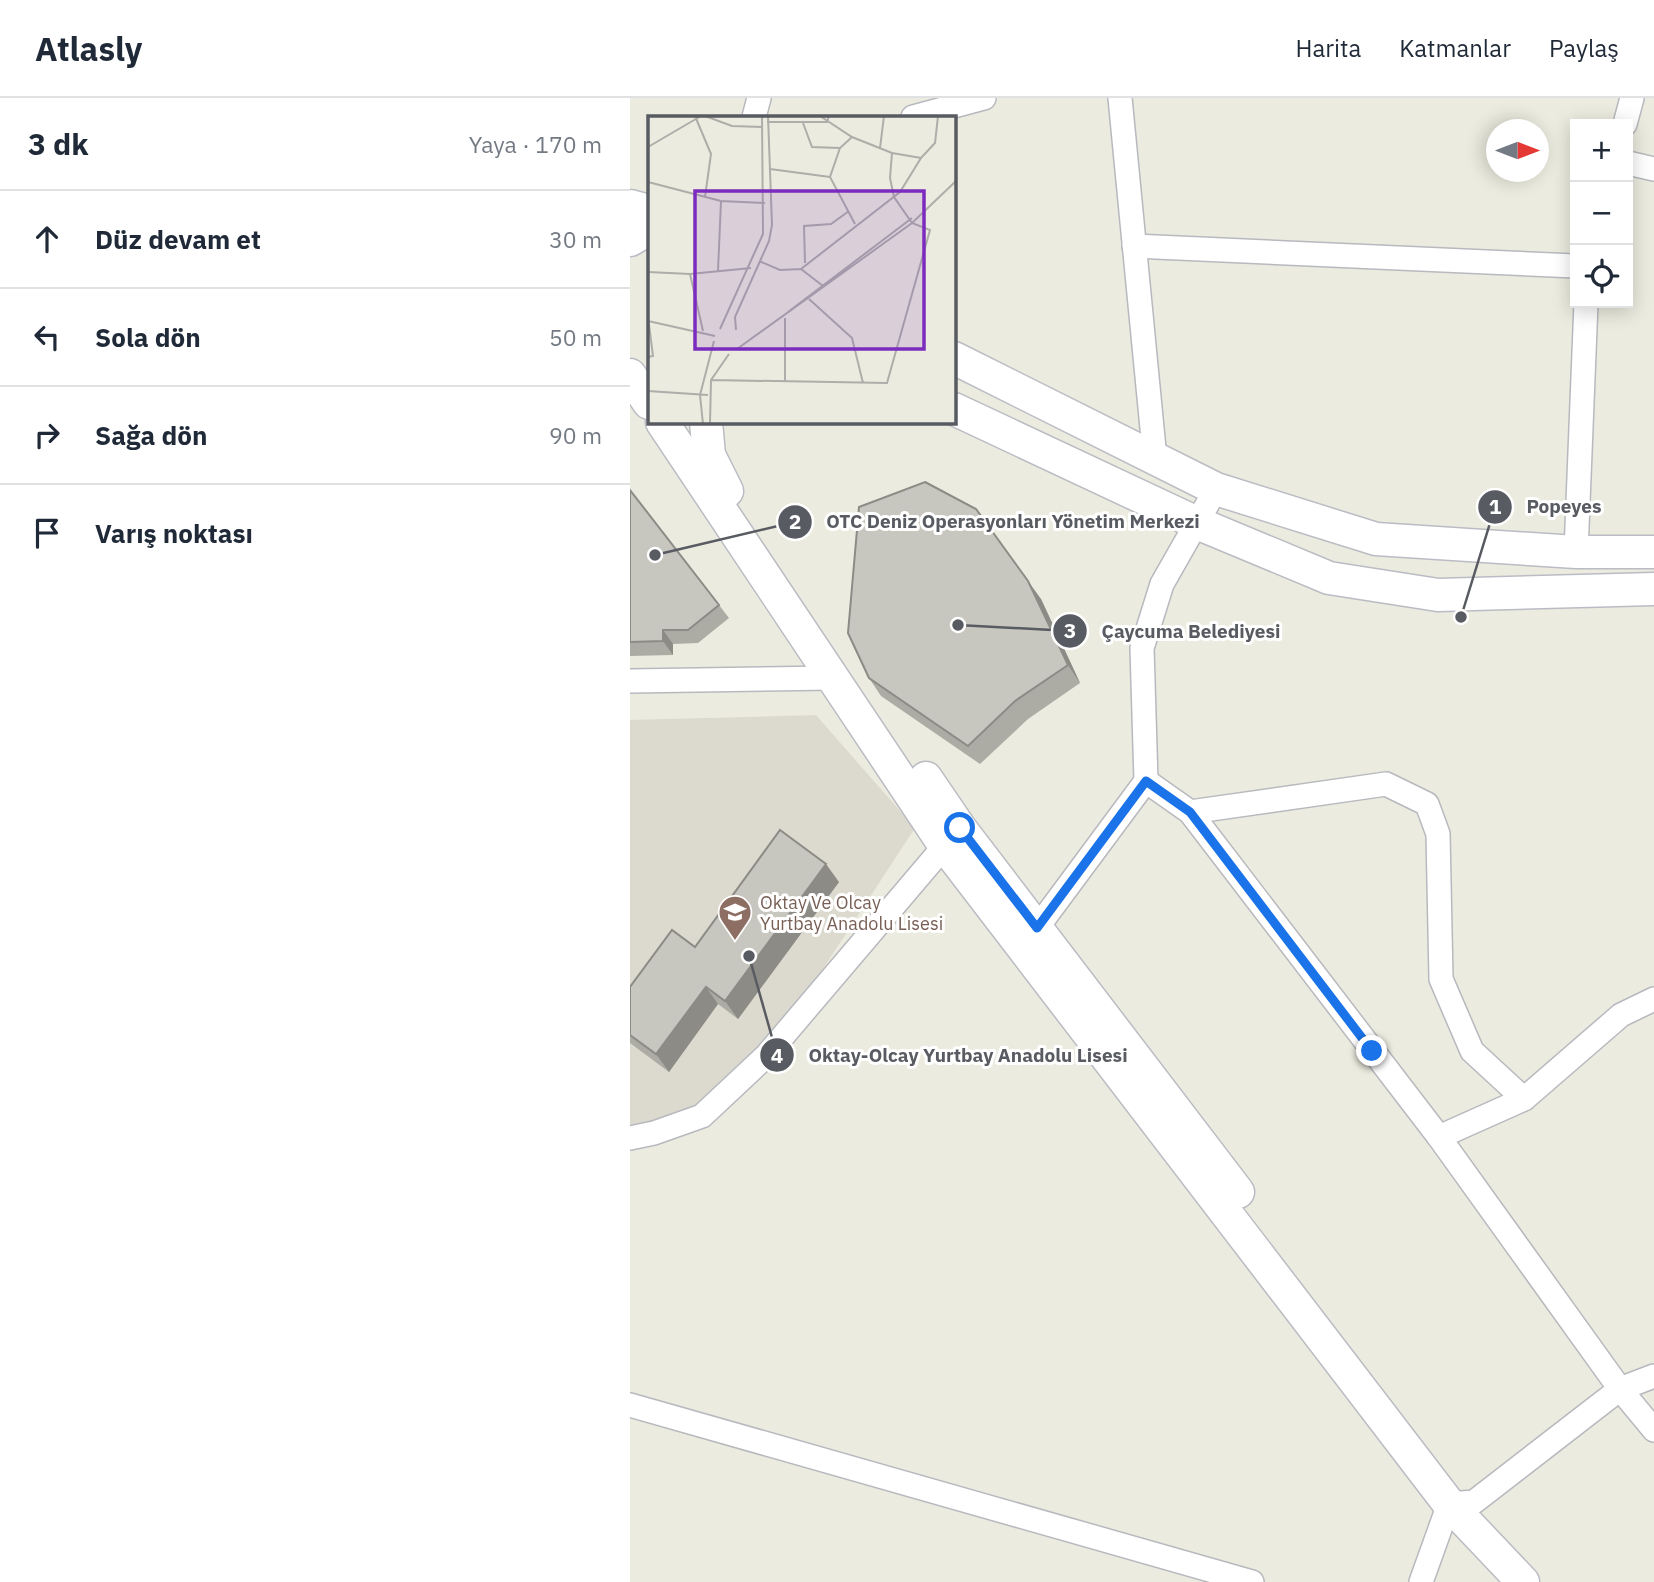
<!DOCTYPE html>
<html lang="tr">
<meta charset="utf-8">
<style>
:root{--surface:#fff;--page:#f2f2f3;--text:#1f2937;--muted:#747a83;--line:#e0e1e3}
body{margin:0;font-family:"IBM Plex Sans",sans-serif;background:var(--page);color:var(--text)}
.controls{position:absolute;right:21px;top:21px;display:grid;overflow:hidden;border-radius:0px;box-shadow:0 4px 18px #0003}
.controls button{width:63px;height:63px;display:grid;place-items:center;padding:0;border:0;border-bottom:2px solid var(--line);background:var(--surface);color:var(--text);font:35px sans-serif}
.compass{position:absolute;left:856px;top:21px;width:63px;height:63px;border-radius:50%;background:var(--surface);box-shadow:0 4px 18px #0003;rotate:90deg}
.stop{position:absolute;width:21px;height:21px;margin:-16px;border:5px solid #1a73e8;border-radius:50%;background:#fff}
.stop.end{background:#1a73e8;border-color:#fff;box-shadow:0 2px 7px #0008}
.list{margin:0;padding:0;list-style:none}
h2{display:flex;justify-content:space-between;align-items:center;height:91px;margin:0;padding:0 28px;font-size:30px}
h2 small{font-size:23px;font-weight:400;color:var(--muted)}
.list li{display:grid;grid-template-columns:46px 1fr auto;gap:21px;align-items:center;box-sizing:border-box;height:98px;padding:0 28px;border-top:2px solid var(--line)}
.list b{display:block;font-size:26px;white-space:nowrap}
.list em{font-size:23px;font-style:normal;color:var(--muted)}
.icon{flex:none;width:38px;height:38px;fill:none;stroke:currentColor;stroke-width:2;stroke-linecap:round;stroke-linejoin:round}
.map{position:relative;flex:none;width:1024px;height:1484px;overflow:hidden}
header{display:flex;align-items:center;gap:42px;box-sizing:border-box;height:98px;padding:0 35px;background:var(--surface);border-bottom:2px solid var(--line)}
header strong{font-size:33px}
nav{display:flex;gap:38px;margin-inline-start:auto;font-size:24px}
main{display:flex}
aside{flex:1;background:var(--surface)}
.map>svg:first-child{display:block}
.education{fill:#dcdace}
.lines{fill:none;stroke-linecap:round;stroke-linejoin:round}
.street-casing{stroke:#b7b9bf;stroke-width:26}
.secondary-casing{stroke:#babcc4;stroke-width:35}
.street{stroke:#fff;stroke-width:23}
.secondary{stroke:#fff;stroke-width:32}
.wall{fill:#acaba4}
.shaded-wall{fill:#8c8b86}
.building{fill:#c8c7bf;stroke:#8c8b86;stroke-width:2}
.route{stroke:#1a73e8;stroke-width:9}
.labels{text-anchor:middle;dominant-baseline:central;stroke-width:6;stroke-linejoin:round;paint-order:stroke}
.education-label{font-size:18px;fill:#785e54;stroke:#fff;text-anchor:start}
.inset-road{fill:none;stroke:#adada9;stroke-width:2}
.view{fill:#7b2cbf;fill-opacity:0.15;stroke:#7b2cbf;stroke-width:3.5}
.inset-edge{fill:none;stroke:#585b61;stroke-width:3.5}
.leader{fill:none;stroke:#585b61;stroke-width:2.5}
.callout-dot{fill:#585b61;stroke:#fff;stroke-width:2.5}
.mark-label{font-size:21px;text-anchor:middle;font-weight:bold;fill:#fff}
.callout-label{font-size:19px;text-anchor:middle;font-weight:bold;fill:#585b61;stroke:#fff;stroke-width:6;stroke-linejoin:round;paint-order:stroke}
</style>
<header>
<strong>Atlasly</strong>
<nav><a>Harita</a><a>Katmanlar</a><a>Paylaş</a></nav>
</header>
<main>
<aside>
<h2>3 dk<small>Yaya · 170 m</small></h2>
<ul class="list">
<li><svg class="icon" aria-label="ahead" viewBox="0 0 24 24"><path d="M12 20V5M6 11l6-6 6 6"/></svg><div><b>Düz devam et</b></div><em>30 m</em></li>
<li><svg class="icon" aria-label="left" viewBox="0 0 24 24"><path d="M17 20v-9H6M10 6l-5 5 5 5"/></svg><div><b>Sola dön</b></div><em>50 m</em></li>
<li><svg class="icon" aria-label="right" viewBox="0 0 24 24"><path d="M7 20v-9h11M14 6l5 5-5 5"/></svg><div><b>Sağa dön</b></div><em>90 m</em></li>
<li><svg class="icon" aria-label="arrive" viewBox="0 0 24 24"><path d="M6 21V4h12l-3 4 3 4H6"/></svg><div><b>Varış noktası</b></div></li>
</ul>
</aside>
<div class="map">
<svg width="1024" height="1484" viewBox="0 0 1024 1484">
<rect width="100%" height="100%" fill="#ecebdf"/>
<path class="education" d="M186,617L285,730L136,958L72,1018L0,1040V622Z"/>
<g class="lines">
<defs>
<g id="street">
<path d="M490,0L525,361"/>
<path d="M124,19L129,0"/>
<path d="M283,19L354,0"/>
<path d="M995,26L1002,0"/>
<path d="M998,65L1024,71"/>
<path d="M504,148L945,168"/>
<path d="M946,454L956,205"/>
<path d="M0,583L203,580"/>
<path d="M516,683L560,714L809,1039L990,1291L1024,1332"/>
<path d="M560,714L756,686L797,706L808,736L811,881L842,953L894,1001"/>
<path d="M407,830L516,683L512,550L532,486L586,391"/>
<path d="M809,1039L894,1001L991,917L1024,901"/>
<path d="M0,1040L24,1035L72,1018L136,958L323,738"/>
<path d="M0,1307L622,1484"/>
<path d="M791,1484L819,1406L844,1404L990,1291L1024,1278"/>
</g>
<g id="secondary">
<path d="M0,108L19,113"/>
<path d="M0,142L19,131"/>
<path d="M324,260L586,391L746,441L946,454H1024"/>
<path d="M0,277L19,305"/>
<path d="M324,311L567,425L699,480L808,497L1024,491"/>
<path d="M32,324L315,748L819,1406L893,1484"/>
<path d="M76,324L79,357L97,393"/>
<path d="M296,680L330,730L608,1094"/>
</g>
</defs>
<use href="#street" class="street-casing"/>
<use href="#secondary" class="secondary-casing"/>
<use href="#street" class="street"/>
<use href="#secondary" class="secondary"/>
</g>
<g class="wall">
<path d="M0,392L99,520L68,545L43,546V557L0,558Z"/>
<path d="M411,501L450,585L398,621L350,666L251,598L239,580Z"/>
<path d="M209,784L108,921L88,906L39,974L0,945V889L65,849Z"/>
</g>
<g class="shaded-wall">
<path d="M398,483L411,501L450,585L438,567Z"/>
<path d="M33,532L43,546V557L33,543Z"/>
<path d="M196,766L209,784L108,921L95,903Z"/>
<path d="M76,889L88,906L39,974L26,956Z"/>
</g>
<g class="building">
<path d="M295,384L346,411L398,483L438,567L385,603L338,648L239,580L218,535L229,409Z"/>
<path d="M0,392L89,507L58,532H33V543L0,544Z"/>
<path d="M150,732L196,766L95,903L76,889L26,956L0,937V889L42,832L65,849Z"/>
</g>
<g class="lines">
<path class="route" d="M330,730L407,830L516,683L560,714L742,953"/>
</g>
<defs>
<symbol id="school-pin" viewBox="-11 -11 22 30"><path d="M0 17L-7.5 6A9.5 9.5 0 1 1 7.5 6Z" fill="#8d6e63" stroke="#fff"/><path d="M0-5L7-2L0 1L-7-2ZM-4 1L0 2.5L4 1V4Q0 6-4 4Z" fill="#fff"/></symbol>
</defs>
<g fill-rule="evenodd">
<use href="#school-pin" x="86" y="795" width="38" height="52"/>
</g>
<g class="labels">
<g class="education-label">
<text x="130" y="804">Oktay Ve Olcay<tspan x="130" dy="21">Yurtbay Anadolu Lisesi</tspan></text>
</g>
</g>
<g transform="translate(18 18)">
<rect width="308" height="308" fill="#ecebdf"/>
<path class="inset-road" d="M47,0L63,38L57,81M57,0L84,10L115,11M172,0L204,21L244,37L273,42L287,27L290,0M119,6H179L181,0M155,7L164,31L192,32M204,21L192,32L182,61L207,108M0,31L53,0M232,32L236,0M122,53L182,61M0,66L73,85L117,87M111,145L132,154L153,153L175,170M157,147L156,110L183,108L201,95M153,153L252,76L273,42M70,155L73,85M0,156L42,158L103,152M42,158L55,215M161,183L204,222L215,267M140,196L264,102M0,201L5,240L0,241M137,202V265M0,205L67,220M72,213L115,118L114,0M88,214L87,201L121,125L124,109L120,0M89,233L264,107L308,65M63,264L239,267L282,114L264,107L246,81L242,62L244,37M0,275L60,279M55,308L52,279L66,225M62,308L63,264L81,238"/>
<path class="view" d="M47,75H276V233H47Z"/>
<rect width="308" height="308" class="inset-edge"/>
</g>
<path class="leader" d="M831 519L865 409M25 457L165 424M328 527L440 533M119 858L147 957"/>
<g class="callout-dot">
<circle cx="831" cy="519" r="7"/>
<circle cx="25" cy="457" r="7"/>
<circle cx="328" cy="527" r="7"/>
<circle cx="119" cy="858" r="7"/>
<circle cx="865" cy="409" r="18"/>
<circle cx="165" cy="424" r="18"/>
<circle cx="440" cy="533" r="18"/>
<circle cx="147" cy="957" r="18"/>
</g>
<g class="mark-label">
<text x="865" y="416">1</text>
<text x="165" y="431">2</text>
<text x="440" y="540">3</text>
<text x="147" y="965">4</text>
</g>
<g class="callout-label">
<text x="934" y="415">Popeyes</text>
<text x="383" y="430">OTC Deniz Operasyonları Yönetim Merkezi</text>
<text x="561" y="540">Çaycuma Belediyesi</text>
<text x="338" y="964">Oktay-Olcay Yurtbay Anadolu Lisesi</text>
</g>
</svg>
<div class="controls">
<button>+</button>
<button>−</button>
<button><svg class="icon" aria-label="locate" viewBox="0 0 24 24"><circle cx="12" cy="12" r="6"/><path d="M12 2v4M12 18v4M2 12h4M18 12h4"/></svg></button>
</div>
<svg class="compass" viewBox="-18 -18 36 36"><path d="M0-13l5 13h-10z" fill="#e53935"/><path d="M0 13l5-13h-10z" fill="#747a83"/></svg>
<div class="stop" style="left:330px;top:730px"></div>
<div class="stop end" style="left:742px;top:953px"></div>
</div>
</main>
